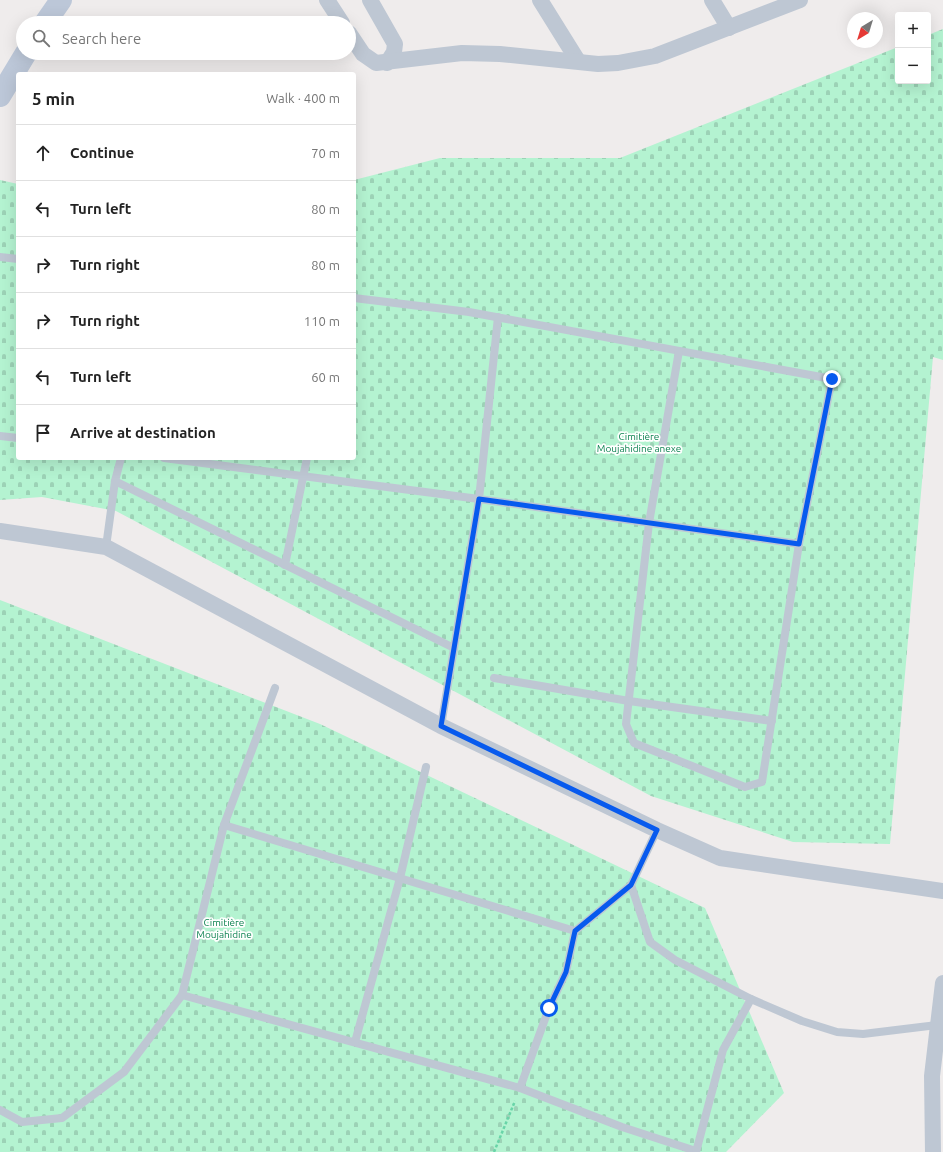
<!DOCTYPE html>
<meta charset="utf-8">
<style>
:root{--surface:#fff;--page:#f6f6f6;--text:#222;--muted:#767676;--line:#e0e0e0}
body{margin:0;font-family:Ubuntu,sans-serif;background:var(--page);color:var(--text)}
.controls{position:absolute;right:12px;top:12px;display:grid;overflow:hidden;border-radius:4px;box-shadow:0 4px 16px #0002}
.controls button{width:36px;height:36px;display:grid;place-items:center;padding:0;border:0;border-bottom:1px solid var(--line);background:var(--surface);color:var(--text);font:20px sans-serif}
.compass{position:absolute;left:847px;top:12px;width:36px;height:36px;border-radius:50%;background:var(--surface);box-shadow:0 4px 16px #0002;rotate:218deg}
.stop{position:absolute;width:12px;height:12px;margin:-9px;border:3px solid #075aee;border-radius:50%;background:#fff}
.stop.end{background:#075aee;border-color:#fff;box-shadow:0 1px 4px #0008}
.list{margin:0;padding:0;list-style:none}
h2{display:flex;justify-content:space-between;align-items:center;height:52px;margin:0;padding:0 16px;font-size:17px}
h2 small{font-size:13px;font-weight:400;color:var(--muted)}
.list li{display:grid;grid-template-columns:26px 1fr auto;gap:12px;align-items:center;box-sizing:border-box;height:56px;padding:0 16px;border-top:1px solid var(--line)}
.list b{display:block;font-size:15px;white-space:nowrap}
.list em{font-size:13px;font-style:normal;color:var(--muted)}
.icon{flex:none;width:22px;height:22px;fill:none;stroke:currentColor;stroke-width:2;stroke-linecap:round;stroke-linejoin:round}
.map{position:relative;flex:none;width:943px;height:1152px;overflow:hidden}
.search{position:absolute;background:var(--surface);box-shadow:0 4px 16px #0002;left:16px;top:16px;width:340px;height:44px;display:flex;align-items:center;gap:10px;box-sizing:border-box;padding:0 14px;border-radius:22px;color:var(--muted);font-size:15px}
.panel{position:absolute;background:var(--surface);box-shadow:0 4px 16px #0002;left:16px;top:72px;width:340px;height:388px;border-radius:4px}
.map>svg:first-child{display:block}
.cemetery{fill:url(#cemetery-stones)}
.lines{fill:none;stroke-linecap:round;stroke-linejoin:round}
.path{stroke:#69d4a8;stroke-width:2.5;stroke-dasharray:3 2;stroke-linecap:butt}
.lane{stroke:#bec7d3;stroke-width:8}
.street{stroke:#bec7d3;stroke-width:16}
.secondary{stroke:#bcc7d8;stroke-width:22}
.route{stroke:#075aee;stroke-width:5}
.labels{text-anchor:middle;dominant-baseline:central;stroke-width:3.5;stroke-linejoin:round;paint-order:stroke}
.park-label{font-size:10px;fill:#0d8351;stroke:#fff}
</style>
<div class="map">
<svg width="943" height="1152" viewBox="0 0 943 1152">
<defs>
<pattern id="cemetery-stones" width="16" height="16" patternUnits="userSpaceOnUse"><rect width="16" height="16" fill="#b4f3d1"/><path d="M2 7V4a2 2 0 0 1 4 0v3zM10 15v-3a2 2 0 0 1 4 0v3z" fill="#9cd2b6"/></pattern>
</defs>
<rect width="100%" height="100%" fill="#efecec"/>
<g class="cemetery">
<path d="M943,29V360L933,357L890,844L793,842L651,796L116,511L42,497L0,500V180L18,184V458H354V180L440,158H620L898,47V81H928V35Z"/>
<path d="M0,600L320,724L705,908L784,1093L726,1152H0Z"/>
</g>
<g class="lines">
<path class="path" d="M494,1152L515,1101"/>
<g class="lane">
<path d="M0,257L18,259"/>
<path d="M354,298L469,312L832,379L799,544L479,499L498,317"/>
<path d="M679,351L649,523L626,724L634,743L745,787L762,782L799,544"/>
<path d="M0,436L18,438"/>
<path d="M164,458L479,499L441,726"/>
<path d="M115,481L454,648"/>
<path d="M106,547L115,481L121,458"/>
<path d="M285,565L307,458"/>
<path d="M494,678L629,701L772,721"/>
<path d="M224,825L275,688"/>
<path d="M657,830L631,885L650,942L675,960L751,999L802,1021L837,1032L863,1034L937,1025"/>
<path d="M182,995L520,1088L622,1127L696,1151"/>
<path d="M355,1042L400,878L426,767"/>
<path d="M520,1088L549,1008L566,972L575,931L631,885"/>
<path d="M0,1110L22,1122L62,1118L124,1072L182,995L224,825L575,931"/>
<path d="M696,1152L723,1050L751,999"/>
</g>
<g class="street">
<path d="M327,0L342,23"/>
<path d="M370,0L395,44L394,52L387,63"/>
<path d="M540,0L578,61"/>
<path d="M712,0L729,28"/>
<path d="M349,33L363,54L376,63L462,53L500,54L598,64L618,63L655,56L800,0"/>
<path d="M0,531L106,547L441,726L657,830L720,858L943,891"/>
<path d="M933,1152L932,1076L943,983"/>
</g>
<g class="secondary">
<path d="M45,23L61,0"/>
<path d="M0,96L26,53"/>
</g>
</g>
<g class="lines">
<path class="route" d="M549,1008L566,972L575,931L631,885L657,830L441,726L479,499L799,544L832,379"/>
</g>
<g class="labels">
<g class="park-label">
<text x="639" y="436">Cimitière<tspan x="639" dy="12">Moujahidine anexe</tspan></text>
<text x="224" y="922">Cimitière<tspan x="224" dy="12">Moujahidine</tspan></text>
</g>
</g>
</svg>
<div class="controls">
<button>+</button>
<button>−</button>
</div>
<svg class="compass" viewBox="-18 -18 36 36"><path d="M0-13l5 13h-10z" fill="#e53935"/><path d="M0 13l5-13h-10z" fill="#767676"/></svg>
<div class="stop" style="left:549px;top:1008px"></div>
<div class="stop end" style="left:832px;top:379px"></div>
<div class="search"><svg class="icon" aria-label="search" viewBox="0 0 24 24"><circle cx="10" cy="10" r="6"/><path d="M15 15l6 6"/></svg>Search here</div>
<section class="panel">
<h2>5 min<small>Walk · 400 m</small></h2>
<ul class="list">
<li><svg class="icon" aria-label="ahead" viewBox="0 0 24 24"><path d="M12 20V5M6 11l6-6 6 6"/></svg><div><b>Continue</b></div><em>70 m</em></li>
<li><svg class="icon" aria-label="left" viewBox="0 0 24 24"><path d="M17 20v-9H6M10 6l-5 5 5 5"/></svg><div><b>Turn left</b></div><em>80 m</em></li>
<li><svg class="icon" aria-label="right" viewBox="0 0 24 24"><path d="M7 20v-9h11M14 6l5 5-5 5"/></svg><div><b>Turn right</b></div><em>80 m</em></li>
<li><svg class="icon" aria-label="right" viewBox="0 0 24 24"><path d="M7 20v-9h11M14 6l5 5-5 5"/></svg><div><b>Turn right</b></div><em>110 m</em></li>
<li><svg class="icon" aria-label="left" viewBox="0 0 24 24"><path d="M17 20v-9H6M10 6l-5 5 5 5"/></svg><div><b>Turn left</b></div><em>60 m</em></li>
<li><svg class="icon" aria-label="arrive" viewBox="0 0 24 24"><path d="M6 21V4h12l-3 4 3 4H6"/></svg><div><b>Arrive at destination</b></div></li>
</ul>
</section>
</div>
